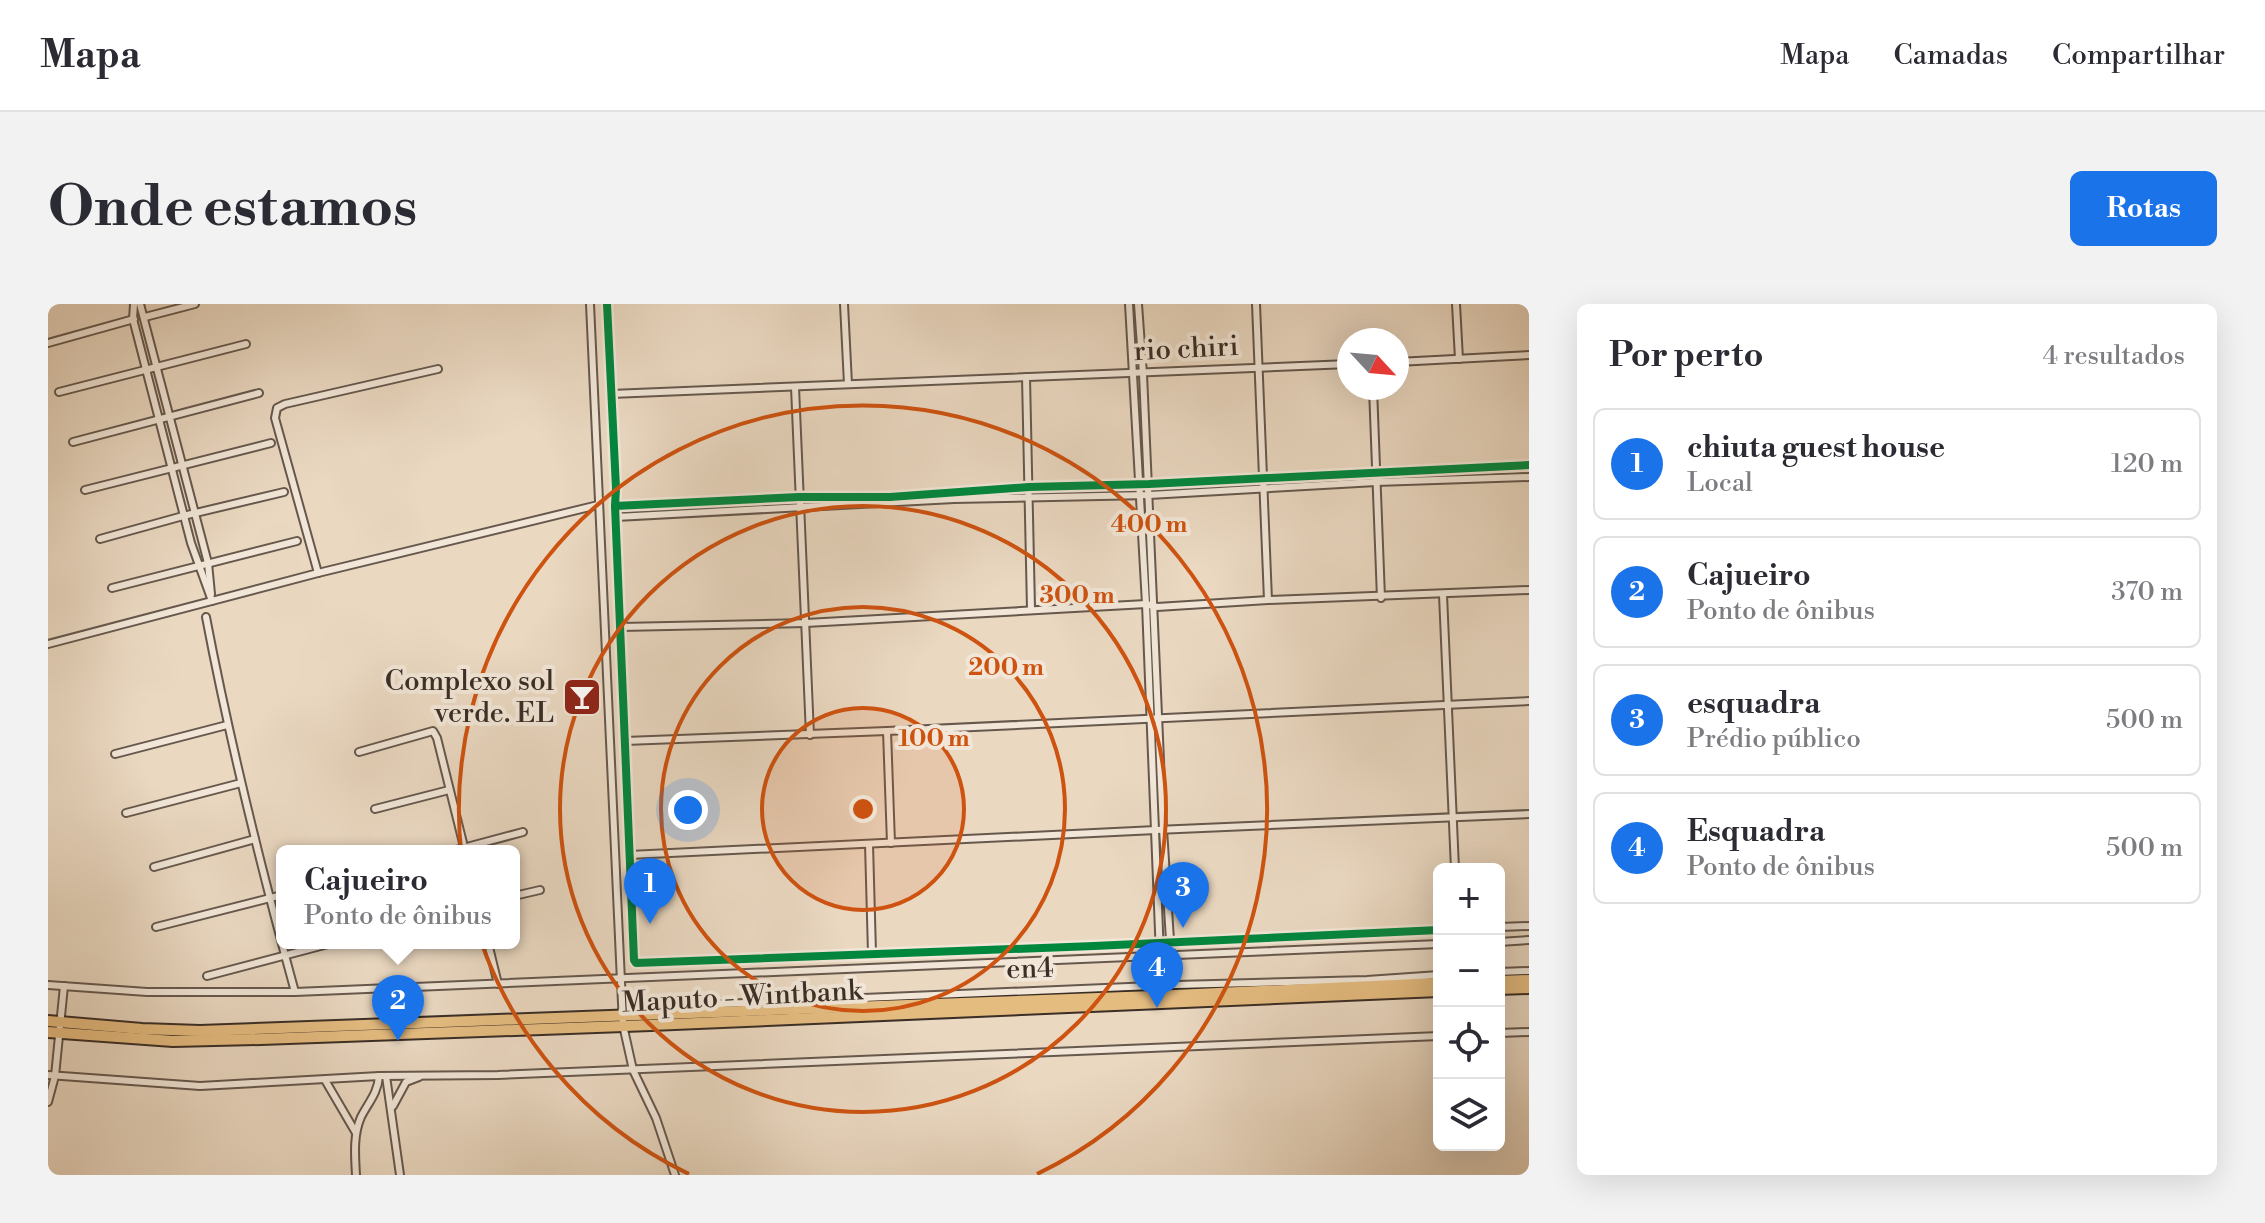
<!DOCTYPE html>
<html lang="pt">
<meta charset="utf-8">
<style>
:root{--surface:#fff;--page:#f2f2f3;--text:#2b2b33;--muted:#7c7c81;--line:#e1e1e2;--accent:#1a73e8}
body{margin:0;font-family:"Libre Bodoni",serif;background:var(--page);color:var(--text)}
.controls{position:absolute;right:24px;bottom:24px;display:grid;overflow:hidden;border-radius:12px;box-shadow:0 8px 32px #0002}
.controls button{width:72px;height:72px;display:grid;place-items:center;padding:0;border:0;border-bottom:2px solid var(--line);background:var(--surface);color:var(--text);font:40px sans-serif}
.compass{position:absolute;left:1289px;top:24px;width:72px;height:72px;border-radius:50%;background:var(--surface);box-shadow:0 8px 32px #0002;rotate:116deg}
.you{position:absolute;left:640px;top:506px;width:28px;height:28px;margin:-20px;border:6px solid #fff;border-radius:50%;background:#1a73e8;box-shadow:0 0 0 12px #1a73e833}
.badge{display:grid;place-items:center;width:52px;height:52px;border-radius:50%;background:var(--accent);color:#fff;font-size:26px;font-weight:700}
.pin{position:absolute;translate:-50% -66px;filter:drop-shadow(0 2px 4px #0008)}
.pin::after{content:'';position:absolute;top:42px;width:28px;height:24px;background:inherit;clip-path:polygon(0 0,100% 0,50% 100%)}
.popup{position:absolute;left:228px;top:541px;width:244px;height:104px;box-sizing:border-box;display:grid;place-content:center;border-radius:12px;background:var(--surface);filter:drop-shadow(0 2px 6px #0005);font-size:26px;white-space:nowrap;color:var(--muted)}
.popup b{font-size:30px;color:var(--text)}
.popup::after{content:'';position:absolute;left:50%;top:100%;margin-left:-16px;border:16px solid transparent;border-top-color:var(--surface)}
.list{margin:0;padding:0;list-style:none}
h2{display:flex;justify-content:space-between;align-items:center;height:104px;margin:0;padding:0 32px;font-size:34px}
h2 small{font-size:26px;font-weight:400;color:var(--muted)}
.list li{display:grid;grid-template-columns:52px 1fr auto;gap:24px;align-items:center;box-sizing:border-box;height:112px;margin:0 16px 16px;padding:0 16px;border:2px solid var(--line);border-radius:12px}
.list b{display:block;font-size:30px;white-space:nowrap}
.list p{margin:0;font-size:26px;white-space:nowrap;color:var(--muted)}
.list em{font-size:26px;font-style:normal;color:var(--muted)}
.icon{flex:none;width:44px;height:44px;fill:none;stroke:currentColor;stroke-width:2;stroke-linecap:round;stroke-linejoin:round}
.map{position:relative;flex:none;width:1481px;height:871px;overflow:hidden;border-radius:12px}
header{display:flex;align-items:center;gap:48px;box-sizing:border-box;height:112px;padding:0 40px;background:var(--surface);border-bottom:2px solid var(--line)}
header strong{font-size:38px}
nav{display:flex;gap:44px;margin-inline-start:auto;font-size:28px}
.intro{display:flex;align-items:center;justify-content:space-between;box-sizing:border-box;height:192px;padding:0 48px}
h1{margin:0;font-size:56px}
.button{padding:20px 36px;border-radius:12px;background:var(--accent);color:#fff;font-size:28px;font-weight:700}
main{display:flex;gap:48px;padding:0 48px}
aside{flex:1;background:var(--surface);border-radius:12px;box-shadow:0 8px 32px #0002}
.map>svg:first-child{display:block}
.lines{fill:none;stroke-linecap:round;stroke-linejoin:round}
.minor-casing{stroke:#66584d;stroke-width:10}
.trunk-casing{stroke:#3a2e26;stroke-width:14}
.minor{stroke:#f1e6d7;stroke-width:6}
.trunk{stroke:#e5bc80;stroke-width:10}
.cycleway-casing{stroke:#f1e6d7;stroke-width:13}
.cycleway{stroke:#00873e;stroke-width:8}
.ring{fill:none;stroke:#ce5310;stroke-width:4}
.labels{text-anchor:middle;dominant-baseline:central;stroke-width:8;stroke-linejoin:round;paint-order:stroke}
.street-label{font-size:28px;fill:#3a2e26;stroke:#f1e6d7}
.poi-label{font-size:28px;fill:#3a2e26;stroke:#f1e6d7;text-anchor:end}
.centre{fill:#ce5310;stroke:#f1e6d7;stroke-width:4}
.ring-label{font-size:24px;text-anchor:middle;font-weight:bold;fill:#ce5310;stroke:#f1e6d7;stroke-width:8;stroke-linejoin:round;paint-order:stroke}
</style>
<header>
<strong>Mapa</strong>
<nav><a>Mapa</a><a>Camadas</a><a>Compartilhar</a></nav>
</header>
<div class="intro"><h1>Onde estamos</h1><a class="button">Rotas</a></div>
<main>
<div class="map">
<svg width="1481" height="871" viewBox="0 0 1481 871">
<rect width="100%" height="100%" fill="#ead8c1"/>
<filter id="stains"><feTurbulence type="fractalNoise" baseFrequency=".0025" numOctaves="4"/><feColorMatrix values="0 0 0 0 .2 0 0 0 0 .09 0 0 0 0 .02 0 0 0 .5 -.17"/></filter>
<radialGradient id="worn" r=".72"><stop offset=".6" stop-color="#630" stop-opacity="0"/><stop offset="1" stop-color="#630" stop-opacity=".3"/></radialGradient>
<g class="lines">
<defs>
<g id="minor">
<path d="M86,0L85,15L143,239L164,297"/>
<path d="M92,0L160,259L163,290"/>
<path d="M542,0L575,721L585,766L608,814L627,871"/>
<path d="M559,0L568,184L567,202L586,656L588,659L1046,642L1391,626"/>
<path d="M796,0L800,80"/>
<path d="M1081,0L1098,300L1112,652"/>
<path d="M1090,0L1095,70L1115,525L1123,652"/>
<path d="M1208,0L1220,296"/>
<path d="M1408,0L1411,55"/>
<path d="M97,13L147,0"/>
<path d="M0,39L86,15"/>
<path d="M1349,58L1481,51"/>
<path d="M978,73L983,305"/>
<path d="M747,83L762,431"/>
<path d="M1325,84L1333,294"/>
<path d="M11,88L198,40"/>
<path d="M563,90L1301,60"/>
<path d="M25,138L211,89"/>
<path d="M37,186L223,139"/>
<path d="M567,202L751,193H842L981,183L1101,180L1481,161"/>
<path d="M568,213L906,195L1101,191L1328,178L1481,173"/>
<path d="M52,235L135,212L236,188"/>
<path d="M270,269L227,114L229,104L237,100L390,65"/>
<path d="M64,284L249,237"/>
<path d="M1395,291L1407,565"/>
<path d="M158,313C182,439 213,564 247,688"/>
<path d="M573,323L758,319L1098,300L1109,303L1220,296L1481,286"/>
<path d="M0,340L270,269L550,201"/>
<path d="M839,427L843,539"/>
<path d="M577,437L839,427L1481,397"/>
<path d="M311,448L385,427L389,434L417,547"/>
<path d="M67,450L179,421"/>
<path d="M327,505L401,486"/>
<path d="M78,509L193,479"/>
<path d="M821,540L824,649"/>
<path d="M404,547L475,528"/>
<path d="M581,551L1108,526L1481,510"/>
<path d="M106,563L207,535"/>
<path d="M466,592L492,586"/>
<path d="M108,623L234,591"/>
<path d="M1451,623L1481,622"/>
<path d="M1451,638L1481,636"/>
<path d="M440,639L450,680"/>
<path d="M1451,668L1481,667"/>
<path d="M159,672L284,639"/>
<path d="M0,681L99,688H247L1391,640"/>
<path d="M575,700L648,701L1128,681L1319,676L1391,671"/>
<path d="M1451,729L1481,728"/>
<path d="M0,771L152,782L331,772L450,771L1391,732"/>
<path d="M338,772L352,871"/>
<path d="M277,776L308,829"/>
<path d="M0,798L7,772L16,682"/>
<path d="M345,802L358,778L371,773"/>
<path d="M308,871C307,852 305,831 313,813C320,799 330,789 331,772"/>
</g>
<g id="trunk">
<path d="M1451,677L1481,676"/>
<path d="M1451,685L1481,684"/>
<path d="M0,717L94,725L152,727L1105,692L1391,679"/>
<path d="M0,728L125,737L213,735L603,721L1391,687"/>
</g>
</defs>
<use href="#minor" class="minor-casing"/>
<use href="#trunk" class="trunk-casing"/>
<use href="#minor" class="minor"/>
<use href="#trunk" class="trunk"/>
<defs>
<g id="cycleway">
<path d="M559,0L568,184L567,202L586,656L588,659L1046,642L1391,626"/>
<path d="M567,202L751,193H842L981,183L1101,180L1481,161"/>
</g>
</defs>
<use href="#cycleway" class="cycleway-casing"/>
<use href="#cycleway" class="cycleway"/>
</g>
<circle cx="815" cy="505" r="101" fill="#ce5310" fill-opacity=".12"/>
<g class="ring">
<circle cx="815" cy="505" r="101"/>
<circle cx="815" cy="505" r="202"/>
<circle cx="815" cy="505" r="303"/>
<path d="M641 870A404 404 0 1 1 989 870"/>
</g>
<defs>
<symbol id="bar-square" viewBox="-11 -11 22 22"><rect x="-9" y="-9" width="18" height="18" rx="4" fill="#8f2418" stroke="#f1e6d7"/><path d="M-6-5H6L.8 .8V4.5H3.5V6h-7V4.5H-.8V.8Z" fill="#fff"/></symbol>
</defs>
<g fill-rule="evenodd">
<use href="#bar-square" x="512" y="371" width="44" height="44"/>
</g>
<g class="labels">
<g class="street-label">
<text transform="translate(1138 45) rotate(-3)">rio chiri</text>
<text transform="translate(982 665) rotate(-2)">en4</text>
<text transform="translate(694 693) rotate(-3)">Maputo - Wintbank</text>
</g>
<g class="poi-label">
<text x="506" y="377">Complexo sol<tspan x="506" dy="32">verde. EL</tspan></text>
</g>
</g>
<circle cx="815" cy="505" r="12" class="centre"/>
<g class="ring-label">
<text x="1101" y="228">400 m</text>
<text x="1029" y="299">300 m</text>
<text x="958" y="371">200 m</text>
<text x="886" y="442">100 m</text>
</g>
<rect width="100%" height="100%" filter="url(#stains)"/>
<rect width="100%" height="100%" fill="url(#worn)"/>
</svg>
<div class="controls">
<button>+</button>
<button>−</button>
<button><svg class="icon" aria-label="locate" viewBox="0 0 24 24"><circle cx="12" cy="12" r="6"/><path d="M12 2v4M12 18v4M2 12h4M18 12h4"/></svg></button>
<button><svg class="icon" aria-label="layers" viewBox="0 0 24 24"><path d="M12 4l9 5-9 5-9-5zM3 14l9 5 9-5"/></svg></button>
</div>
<svg class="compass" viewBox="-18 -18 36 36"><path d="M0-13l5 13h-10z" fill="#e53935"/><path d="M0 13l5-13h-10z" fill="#7c7c81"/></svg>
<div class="you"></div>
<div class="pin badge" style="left:602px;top:620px">1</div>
<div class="pin badge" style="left:350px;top:737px">2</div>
<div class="popup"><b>Cajueiro</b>Ponto de ônibus</div>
<div class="pin badge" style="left:1135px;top:624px">3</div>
<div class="pin badge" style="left:1109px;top:704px">4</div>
</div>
<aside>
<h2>Por perto<small>4 resultados</small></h2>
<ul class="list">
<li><span class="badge">1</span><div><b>chiuta guest house</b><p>Local</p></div><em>120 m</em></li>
<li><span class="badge">2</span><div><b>Cajueiro</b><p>Ponto de ônibus</p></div><em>370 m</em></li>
<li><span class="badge">3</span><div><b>esquadra</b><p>Prédio público</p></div><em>500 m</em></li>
<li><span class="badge">4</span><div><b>Esquadra</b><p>Ponto de ônibus</p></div><em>500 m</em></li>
</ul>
</aside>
</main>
